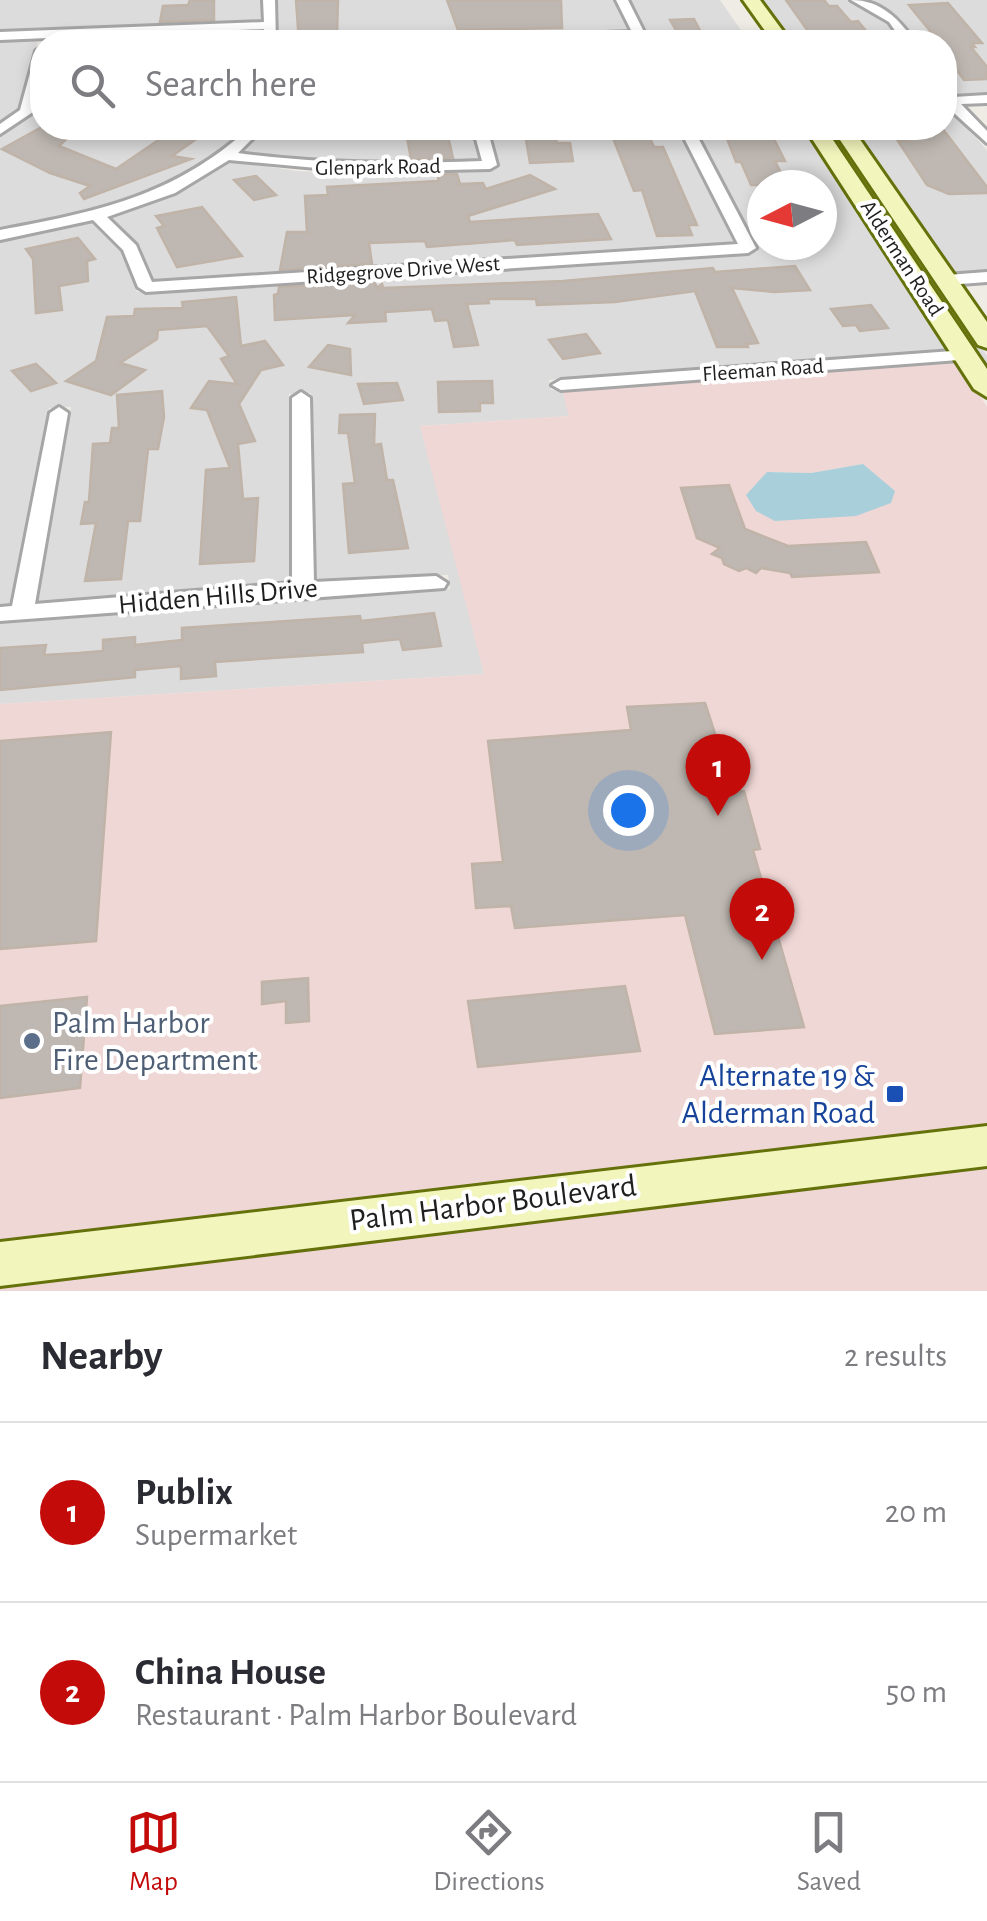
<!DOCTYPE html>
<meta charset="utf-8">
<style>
:root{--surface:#fff;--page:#f2f2f3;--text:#2b2b33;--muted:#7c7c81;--line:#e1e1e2;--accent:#c30b0a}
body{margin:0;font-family:"Alegreya Sans",sans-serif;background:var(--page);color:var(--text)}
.compass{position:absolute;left:747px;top:170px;width:90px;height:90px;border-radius:50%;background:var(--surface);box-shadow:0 5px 15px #0003;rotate:264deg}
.you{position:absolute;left:628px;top:810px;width:35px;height:35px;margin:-25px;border:8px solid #fff;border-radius:50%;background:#1a73e8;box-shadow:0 0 0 15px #1a73e833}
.badge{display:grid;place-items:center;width:65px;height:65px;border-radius:50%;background:var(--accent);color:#fff;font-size:32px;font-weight:700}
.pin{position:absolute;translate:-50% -82px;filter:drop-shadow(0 2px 5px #0008)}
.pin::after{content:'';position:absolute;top:52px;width:35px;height:30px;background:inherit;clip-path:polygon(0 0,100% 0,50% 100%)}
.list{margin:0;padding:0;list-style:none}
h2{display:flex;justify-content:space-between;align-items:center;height:130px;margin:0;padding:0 40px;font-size:42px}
h2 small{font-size:32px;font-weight:400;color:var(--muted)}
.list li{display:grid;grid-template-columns:65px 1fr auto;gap:30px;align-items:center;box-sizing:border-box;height:180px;padding:0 40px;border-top:2px solid var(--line)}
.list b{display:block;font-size:38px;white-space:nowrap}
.list p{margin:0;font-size:32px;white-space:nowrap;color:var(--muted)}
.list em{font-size:32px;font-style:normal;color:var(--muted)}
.icon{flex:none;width:55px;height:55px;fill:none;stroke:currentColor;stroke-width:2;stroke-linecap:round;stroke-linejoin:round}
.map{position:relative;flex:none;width:987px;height:1291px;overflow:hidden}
.search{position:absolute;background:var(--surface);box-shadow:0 5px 15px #0003;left:30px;right:30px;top:30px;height:110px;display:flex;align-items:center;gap:25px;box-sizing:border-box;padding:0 35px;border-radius:40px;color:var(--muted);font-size:38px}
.sheet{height:490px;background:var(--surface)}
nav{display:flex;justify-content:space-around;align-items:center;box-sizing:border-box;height:140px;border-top:2px solid var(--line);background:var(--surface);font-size:28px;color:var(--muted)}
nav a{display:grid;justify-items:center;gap:5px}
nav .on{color:var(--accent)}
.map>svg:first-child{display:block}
.residential{fill:#dddcdc;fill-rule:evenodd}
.commercial{fill:#efd7d5;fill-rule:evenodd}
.water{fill:#a8cfda}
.building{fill:#bfb8b2;stroke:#c0b3a8;stroke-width:2.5}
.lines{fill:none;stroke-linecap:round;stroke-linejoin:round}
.minor-casing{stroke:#a6a6a6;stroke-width:6}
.secondary-casing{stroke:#65710a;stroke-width:6}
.minor{fill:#fff;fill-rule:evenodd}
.secondary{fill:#f3f6bc;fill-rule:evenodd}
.service-dot{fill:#5c6f8a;stroke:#fff;stroke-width:4}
.transit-dot{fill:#1a4fb4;stroke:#fff;stroke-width:4}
.labels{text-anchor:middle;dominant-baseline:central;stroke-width:8;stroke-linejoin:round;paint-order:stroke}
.far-street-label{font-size:22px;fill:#1f1f1f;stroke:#fff}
.street-label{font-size:28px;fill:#1f1f1f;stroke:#fff}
.near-service-label{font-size:32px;fill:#4e5e75;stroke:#fff;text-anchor:start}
.near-transit-label{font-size:32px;fill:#164399;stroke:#fff;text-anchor:end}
.near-street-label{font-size:32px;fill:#1f1f1f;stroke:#fff}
</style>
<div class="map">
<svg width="987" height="1291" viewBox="0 0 987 1291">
<rect width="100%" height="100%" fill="#efece5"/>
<g class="residential">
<path d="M0,0H262V23L0,34Z"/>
<path d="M276,0H615L631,33L453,42H278Z"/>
<path d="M629,0H720L749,42H651Z"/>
<path d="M759,0H849L887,20L901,42H789Z"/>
<path d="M865,0H987V96L955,98L945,85L944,42H917L900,18Z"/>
<path d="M262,28V42H52L54,36Z"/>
<path d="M39,37L17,112L0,125V39Z"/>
<path d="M42,80V128H248L222,156L169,186L93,213L0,231V133L34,112Z"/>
<path d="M945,105L987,150V273L954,275L851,128H944Z"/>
<path d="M265,128H472L480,162L361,168L240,155Z"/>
<path d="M489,128H678L736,245L154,282L140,246L109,216L182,189L233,161L296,171L358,174L490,168L498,164Z"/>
<path d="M695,128H807L953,351L549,380L551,390H562L570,416L421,426L485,674L0,704V622L303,596L450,589L448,575L316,581L311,393L289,394V583L37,604L71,407L49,408L10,606L0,607V238L91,221L121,250L137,292L758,252ZM762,185H822V245H762Z"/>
<path d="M824,128H833L905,229L987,356V370Z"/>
</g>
<g class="commercial">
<path d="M959,361L987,407V1131L0,1248V704L484,674L420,426L569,416L562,390ZM863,464L811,517L775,521L767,472L811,473Z"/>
<path d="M987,1162V1291H0V1281Z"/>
</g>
<path class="water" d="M863,464L895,491L891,503L856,516L775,521L756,511L746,495L767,472L811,473Z"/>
<g class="building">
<path d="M190,0H214V20L160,22L163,6L188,5Z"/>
<path d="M296,0H338L337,35H321L322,42H299Z"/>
<path d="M447,0H561L562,28L458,30Z"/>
<path d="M786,0H824L829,6H837L851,22L858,21L875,42H843L836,33L810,34Z"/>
<path d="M948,3L982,43H972L975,47H971L987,67V79L964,80L945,54H948L944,42H939L909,5Z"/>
<path d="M694,19L706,42H683L670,20Z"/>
<path d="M40,128H78L59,146L116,169L176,128H212L172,156L191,159L84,199L80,193L90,186L50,173L2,149Z"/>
<path d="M446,128L453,158L411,159L406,132Z"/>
<path d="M524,128H552L557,143H570L573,161L530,163Z"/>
<path d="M609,128H645L654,147H663L697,225H688L692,235L657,236L642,190L634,191Z"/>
<path d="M723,128H751L754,133L772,135L785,161H775L787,185H751L741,162H736Z"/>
<path d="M898,128H942L987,187V193L949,194L927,185L898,141H908Z"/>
<path d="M439,174H457L460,184L483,183L486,189L530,175L555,189L468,216L470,222L598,214L611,239L517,245L515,240L427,247L425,241L369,243L372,264L280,270L287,232H307L305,196L328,195L327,187L438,181Z"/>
<path d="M256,176L276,195L254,200L234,180Z"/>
<path d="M202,207L242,256L177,267L157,228L164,226L156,216Z"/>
<path d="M78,238L95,259L87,261L88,281L59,286L62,310L36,313L33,259L26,249Z"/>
<path d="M795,266L810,290L774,292L732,288L758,343L747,344L748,347H717L695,291L615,302L537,305L536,299H488L489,303L467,304L478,345L454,347L448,320L435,321L432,309L385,312L386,321L348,323L355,315L275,320L274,295L278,294L279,287L374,281L377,288L382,284L383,288L563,281L713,268L715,272Z"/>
<path d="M236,297L241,346L265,341L283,365L261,370L239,404L255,441L238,444L243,499L258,498L254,561L200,564L206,470L230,468L207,410L191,408L209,381L237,384L221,359L229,356L207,326L158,330L157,339L120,363L145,370L111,395L66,381L96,361L107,317L134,316L135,309L183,308L182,302Z"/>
<path d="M871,305L888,328L860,331L856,325L843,326L831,309Z"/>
<path d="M586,334L600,353L563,359L549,340Z"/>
<path d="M328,345L350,349L351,375L309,367Z"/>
<path d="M36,364L56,383L31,391L12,371Z"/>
<path d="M492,381L493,403H480V411L439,412L438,382Z"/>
<path d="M397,383L403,400L364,404L358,384Z"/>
<path d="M162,391L164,417L158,449H148L140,521H128L121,579L85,581L96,523L81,524L85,502H89L93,444L110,443L112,428H119L117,395Z"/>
<path d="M375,414L374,445L381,444L387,480H393L408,548L349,553L343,484L355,483L348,433H339L340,415Z"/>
<path d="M729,485L745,529L788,546L866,542L879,572L792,577L790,573L761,568L756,573L746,568L739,571L724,564L722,558L712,554L720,548L697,538L681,488Z"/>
<path d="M434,613L441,646L403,650L400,639L362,643L363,652L215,662L216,676L181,679V666L135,670V677L0,690V648L46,645L44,655L79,653L103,651V640L135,637V645L182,640V628L360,616L361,621Z"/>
<path d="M705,703L734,792L744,791L760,849L753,850L804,1027L715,1034L685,915L515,928L511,906L476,908L472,864L503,862L488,741L631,730L627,707Z"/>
<path d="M111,732L96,941L0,949V741Z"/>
<path d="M308,978L309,1021L286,1023V1001L262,1004V982Z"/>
<path d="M625,986L640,1051L478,1067L468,1001Z"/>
<path d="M87,997L80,1088L0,1098V1006Z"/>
</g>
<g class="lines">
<defs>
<g id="minor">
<path d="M263,0H275L276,42H264V29L0,40V32L264,22Z"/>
<path d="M616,0H628L649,42H637L635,39L459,42L465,38L632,32Z"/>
<path d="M851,0C881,0 899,19 915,42H903L889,22Z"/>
<path d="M42,47V74L33,112L0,134V124L20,110L36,51Z"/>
<path d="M944,91L953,97L987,95V103L961,104L987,131V143L944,104Z"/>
<path d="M249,128H263L238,153C319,164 400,164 482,161L473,128H487L497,165L490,169L360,172L229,160L175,193L107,217L136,245L152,282L738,244L679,128H693L756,248L748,253L146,292L138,287L123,250L93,220L0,240V230C96,212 175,196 249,128Z"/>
<path d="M987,272V282L947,285L939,280L947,275Z"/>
<path d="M966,350L972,351V359L561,390L552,385L561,380Z"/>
<path d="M301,392L310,398L314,582L436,576L447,583L444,588L0,621V607L12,606L50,413L59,407L68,413L35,604L292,583V398Z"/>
</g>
<g id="secondary">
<path d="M743,0H760L791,42H773Z"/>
<path d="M805,128H825L987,369V397L974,389Z"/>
<path d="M832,128H852L987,322V348L978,345Z"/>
<path d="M987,1126V1166L0,1286V1242Z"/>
</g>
</defs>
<use href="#minor" class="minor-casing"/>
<use href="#secondary" class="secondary-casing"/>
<use href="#minor" class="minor"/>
<use href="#secondary" class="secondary"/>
</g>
<circle class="service-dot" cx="32" cy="1041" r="10"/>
<rect class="transit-dot" x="885" y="1084" width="20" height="20" rx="5"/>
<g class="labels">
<g class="far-street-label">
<text transform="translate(378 167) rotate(-1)">Glenpark Road</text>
<text transform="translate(902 258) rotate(57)">Alderman Road</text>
<text transform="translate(403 270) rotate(-4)">Ridgegrove Drive West</text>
<text transform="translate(763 370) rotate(-4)">Fleeman Road</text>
</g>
<g class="street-label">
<text transform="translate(218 597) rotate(-5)">Hidden Hills Drive</text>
</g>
<g class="near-service-label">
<text x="52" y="1023">Palm Harbor<tspan x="52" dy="37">Fire Department</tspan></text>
</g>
<g class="near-transit-label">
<text x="875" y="1076">Alternate 19 &amp;<tspan x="875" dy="37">Alderman Road</tspan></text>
</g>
<g class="near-street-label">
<text transform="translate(493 1203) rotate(-7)">Palm Harbor Boulevard</text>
</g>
</g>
</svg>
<svg class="compass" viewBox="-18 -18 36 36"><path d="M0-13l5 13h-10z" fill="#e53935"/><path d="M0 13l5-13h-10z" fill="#7c7c81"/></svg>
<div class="you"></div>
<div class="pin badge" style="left:718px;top:816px">1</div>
<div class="pin badge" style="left:762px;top:960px">2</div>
<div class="search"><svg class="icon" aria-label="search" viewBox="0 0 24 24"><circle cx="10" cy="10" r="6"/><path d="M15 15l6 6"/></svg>Search here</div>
</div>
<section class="sheet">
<h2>Nearby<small>2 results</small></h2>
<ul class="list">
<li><span class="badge">1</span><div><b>Publix</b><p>Supermarket</p></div><em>20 m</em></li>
<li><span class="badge">2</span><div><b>China House</b><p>Restaurant · Palm Harbor Boulevard</p></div><em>50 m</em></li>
</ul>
</section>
<nav>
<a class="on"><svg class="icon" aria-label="map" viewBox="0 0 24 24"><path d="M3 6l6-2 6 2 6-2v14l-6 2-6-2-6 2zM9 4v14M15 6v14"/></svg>Map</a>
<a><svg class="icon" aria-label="directions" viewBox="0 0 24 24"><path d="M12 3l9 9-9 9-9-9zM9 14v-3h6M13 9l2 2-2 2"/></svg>Directions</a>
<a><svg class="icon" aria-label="saved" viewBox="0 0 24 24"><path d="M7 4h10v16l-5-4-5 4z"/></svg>Saved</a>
</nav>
